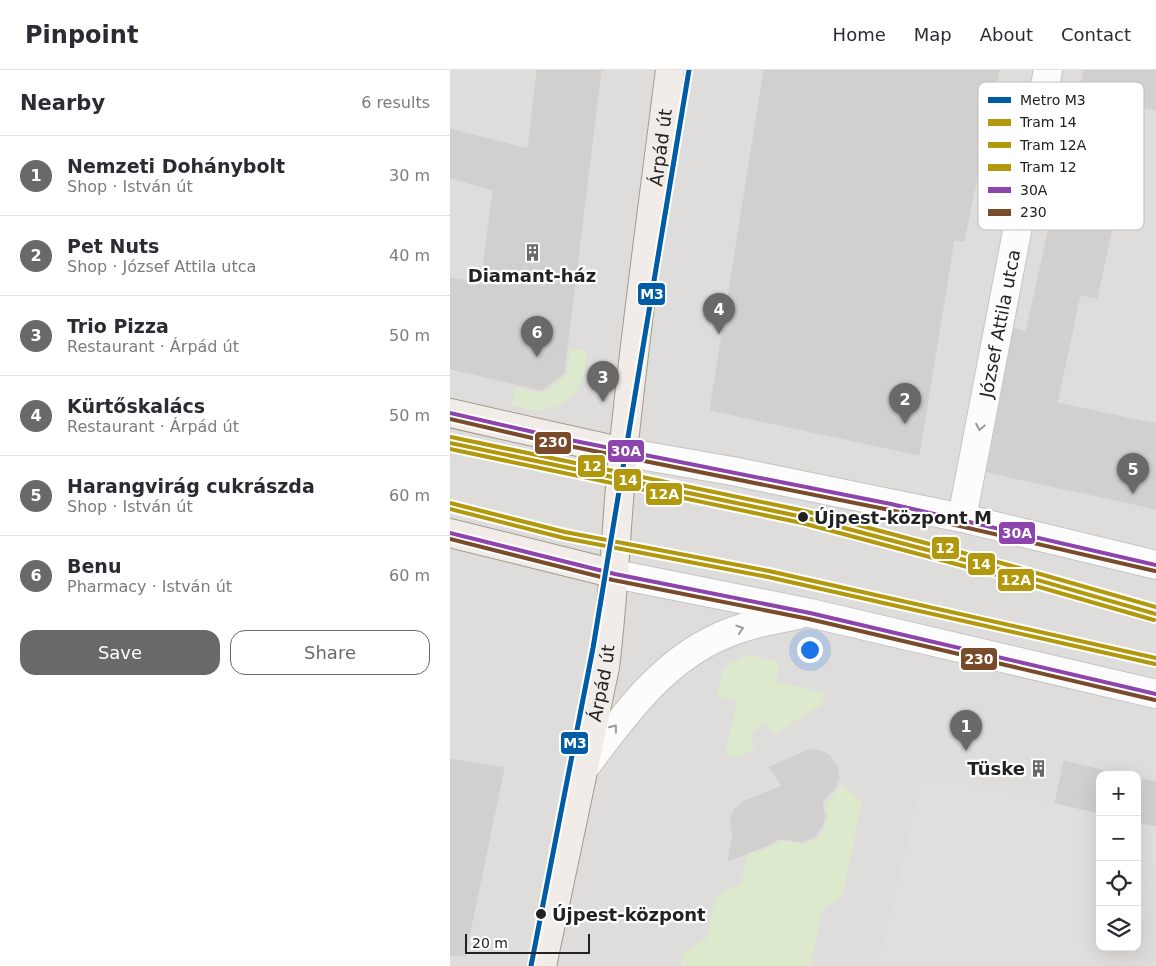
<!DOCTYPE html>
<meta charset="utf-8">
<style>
:root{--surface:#fff;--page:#f2f2f3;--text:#2b2b33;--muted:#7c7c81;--line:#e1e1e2;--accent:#6a6968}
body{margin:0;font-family:"DejaVu Sans",sans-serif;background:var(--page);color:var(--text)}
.controls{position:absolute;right:15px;bottom:15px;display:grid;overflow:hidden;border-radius:10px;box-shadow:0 5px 20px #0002}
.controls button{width:45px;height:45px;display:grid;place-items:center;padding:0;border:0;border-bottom:1px solid var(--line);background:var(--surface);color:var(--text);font:25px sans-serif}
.scale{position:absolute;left:15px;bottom:12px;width:125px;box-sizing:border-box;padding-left:5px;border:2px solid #222;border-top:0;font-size:14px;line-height:18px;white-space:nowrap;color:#222;-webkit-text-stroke:4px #fff;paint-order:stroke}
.you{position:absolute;left:359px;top:579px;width:18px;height:18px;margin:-12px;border:4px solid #fff;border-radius:50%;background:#1a73e8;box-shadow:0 0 0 8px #1a73e833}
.badge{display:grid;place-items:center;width:32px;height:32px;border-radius:50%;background:var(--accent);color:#fff;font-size:16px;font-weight:700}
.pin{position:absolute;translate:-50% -41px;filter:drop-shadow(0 1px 2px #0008)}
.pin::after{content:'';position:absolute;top:26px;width:18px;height:15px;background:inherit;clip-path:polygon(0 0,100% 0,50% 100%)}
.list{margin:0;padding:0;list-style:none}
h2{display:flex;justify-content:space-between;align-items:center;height:65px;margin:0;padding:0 20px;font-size:21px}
h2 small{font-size:16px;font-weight:400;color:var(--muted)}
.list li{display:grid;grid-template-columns:32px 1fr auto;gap:15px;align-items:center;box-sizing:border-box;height:80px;padding:0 20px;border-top:1px solid var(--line)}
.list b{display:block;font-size:19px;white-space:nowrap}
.list p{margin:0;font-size:16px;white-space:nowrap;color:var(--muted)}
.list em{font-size:16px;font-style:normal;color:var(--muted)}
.actions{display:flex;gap:10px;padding:15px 20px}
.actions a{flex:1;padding:11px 0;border:1px solid var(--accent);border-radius:15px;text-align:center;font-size:18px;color:var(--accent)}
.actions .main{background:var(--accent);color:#fff}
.icon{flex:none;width:28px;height:28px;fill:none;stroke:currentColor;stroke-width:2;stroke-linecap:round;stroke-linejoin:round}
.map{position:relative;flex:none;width:706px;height:896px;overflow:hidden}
header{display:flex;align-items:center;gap:30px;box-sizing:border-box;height:70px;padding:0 25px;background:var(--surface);border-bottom:1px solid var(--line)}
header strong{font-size:24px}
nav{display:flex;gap:28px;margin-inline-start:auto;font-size:18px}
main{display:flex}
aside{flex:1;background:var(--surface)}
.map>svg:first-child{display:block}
.residential{fill:#dedddc;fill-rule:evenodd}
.grass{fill:#dde9cd}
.parking{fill:#e0dfde}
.building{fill:#d2d0ce;stroke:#d2cfcd}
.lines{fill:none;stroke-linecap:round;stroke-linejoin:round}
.minor-casing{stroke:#c5c4c3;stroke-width:30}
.major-casing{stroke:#a49a89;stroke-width:30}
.minor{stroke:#fdfcfc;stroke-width:28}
.major{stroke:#f1ece8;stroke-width:28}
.bus-1-casing{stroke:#fff;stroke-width:8}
.bus-2-casing{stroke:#fff;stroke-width:8}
.bus-1{stroke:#8e44ad;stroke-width:4}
.bus-2{stroke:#7a4b2a;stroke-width:4}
.tram-1-casing{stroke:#fff;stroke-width:8}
.tram-2-casing{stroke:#fff;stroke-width:8}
.tram-3-casing{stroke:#fff;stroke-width:8}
.tram-1{stroke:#b2980c;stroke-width:4}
.tram-2{stroke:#b2980c;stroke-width:4}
.tram-3{stroke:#b2980c;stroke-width:4}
.metro-1-casing{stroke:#fff;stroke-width:9}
.metro-1{stroke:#005ca5;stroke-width:5}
.oneway{stroke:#9a9a9a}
.stop-dot{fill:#222;stroke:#fff;stroke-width:2}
.labels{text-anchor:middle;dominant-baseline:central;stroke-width:4.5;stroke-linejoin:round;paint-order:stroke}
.street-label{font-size:18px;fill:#222;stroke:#fff}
.poi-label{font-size:18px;font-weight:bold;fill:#222;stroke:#fff}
.stop-label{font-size:18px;font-weight:bold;fill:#222;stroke:#fff;text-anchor:start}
.key{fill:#fff;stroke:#bdbdbd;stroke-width:1}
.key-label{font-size:14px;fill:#222}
.line-badge{stroke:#fff;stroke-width:2}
.badge-label{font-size:14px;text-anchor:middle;font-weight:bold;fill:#fff}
</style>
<header>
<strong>Pinpoint</strong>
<nav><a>Home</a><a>Map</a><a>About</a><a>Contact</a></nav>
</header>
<main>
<aside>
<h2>Nearby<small>6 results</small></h2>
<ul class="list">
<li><span class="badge">1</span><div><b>Nemzeti Dohánybolt</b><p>Shop · István út</p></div><em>30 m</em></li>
<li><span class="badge">2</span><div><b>Pet Nuts</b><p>Shop · József Attila utca</p></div><em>40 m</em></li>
<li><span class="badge">3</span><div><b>Trio Pizza</b><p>Restaurant · Árpád út</p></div><em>50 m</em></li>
<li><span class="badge">4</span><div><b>Kürtőskalács</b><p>Restaurant · Árpád út</p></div><em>50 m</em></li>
<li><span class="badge">5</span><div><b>Harangvirág cukrászda</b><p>Shop · István út</p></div><em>60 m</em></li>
<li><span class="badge">6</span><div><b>Benu</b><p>Pharmacy · István út</p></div><em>60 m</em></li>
</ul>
<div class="actions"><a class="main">Save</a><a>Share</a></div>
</aside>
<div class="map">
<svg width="706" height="896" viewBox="0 0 706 896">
<rect width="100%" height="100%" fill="#efedeb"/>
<path class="residential" d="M0,0H706V896H0ZM650,705H687V877H650Z"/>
<g class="grass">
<path d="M120,279L137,281C136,290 136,300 133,308C127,328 105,341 85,340C77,340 69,337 62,335L65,317L93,323L117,305Z"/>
<path d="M296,585L330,592L326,612L375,622L372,634L324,665L316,653L299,665L305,677L290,687L275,684L287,630L267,626L273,598Z"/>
<path d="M392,714L412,732L393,825L372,841L361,896H231L234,882L257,868L265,828L292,812L298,780L311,781L333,771L354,774L366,769L374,760L378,747L376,736L378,732Z"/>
</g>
<g class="parking">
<path d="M473,705L650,743V877H687L682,896H428Z"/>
<path d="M687,752L706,756V797L687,875Z"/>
</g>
<g class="building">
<path d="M87,0H151L114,303L92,320L0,299V208L31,214L43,120L0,108V59L78,79Z"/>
<path d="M314,0H549L514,171L504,170L469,385L260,340Z"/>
<path d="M634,0H706V40L688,36L647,228L630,225L607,333L706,354V439L537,402L564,259L576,262Z"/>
<path d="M359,680L371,681L380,686L387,696L389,707L385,718L372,732L375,747L371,758L364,767L353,771L328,769L321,774L278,791L283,765L280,751L284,740L292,732L332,716L319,697Z"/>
<path d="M0,689L54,698L15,886L0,885Z"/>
<path d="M614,691L672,705H650V743L605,733Z"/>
<path d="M687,708L706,712V756L687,752Z"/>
</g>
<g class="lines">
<defs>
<g id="minor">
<path d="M173,382L282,401L512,448L706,495"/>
<path id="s1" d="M512,448L598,0"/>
<path d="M165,504L360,543L706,624"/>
<path d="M135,697C173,647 211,592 271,566C295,555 322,550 348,545"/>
</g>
<g id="major">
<path d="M0,343L173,382"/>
<path d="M0,463L165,504"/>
<path id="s2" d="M92,896L155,597C164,526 166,454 173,383C186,255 204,127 220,0"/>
</g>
</defs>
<use href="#minor" class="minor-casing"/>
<use href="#major" class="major-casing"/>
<use href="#minor" class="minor"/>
<use href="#major" class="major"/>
<defs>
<g id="bus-1">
<path d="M0,343L105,367L441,434L706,495"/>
<path d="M0,463L165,504L360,543L706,624"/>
</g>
<g id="bus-2">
<path d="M0,349L104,373L440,440L705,501"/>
<path d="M0,469L163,510L359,549L705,630"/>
</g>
</defs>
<use href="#bus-1" class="bus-1-casing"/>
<use href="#bus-2" class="bus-2-casing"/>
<use href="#bus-1" class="bus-1"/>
<use href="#bus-2" class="bus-2"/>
<defs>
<g id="tram-1">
<path d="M0,373L353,447L553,500L706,544"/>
<path d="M0,433L115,462L319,501L706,588"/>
</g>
<g id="tram-2">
<path d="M0,379L352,453L551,506L704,550"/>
<path d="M0,439L114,468L318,507L705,594"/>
</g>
<path id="tram-3" d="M1,367L355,441L555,494L706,537"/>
</defs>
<use href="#tram-1" class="tram-1-casing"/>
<use href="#tram-2" class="tram-2-casing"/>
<use href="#tram-3" class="tram-3-casing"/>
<use href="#tram-1" class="tram-1"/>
<use href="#tram-2" class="tram-2"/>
<use href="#tram-3" class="tram-3"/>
<defs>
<path id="metro-1" d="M81,896L143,578L239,0"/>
</defs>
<use href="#metro-1" class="metro-1-casing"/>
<use href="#metro-1" class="metro-1"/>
</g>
<defs><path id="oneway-chevron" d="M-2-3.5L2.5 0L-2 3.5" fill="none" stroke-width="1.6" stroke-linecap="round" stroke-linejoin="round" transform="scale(1.25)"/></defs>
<g class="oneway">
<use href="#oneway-chevron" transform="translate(530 357) rotate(101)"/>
<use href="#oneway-chevron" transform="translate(290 559) rotate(-18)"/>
<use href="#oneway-chevron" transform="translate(164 658) rotate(-52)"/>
</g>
<defs>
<symbol id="building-bare" viewBox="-9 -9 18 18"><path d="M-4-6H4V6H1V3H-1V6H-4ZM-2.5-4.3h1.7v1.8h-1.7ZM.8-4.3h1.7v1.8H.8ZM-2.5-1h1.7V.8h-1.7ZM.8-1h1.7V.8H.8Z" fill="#6a6968" stroke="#fff" stroke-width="2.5" paint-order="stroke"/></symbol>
</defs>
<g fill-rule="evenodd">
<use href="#building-bare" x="70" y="170" width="25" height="25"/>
<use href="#building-bare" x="576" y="686" width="25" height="25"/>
</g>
<g class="stop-dot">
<circle cx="353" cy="447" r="6"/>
<circle cx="91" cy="844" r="6"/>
</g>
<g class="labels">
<g class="street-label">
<text stroke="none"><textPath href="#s2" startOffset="828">Árpád út</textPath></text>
<text stroke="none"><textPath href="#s1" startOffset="198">József Attila utca</textPath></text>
<text stroke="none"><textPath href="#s2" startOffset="289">Árpád út</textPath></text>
</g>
<g class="poi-label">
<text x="82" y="205">Diamant-ház</text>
<text x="575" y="698" text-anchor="end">Tüske</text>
</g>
<g class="stop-label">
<text x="364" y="447">Újpest-központ M</text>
<text x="102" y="844">Újpest-központ</text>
</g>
</g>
<rect x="528" y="12" width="166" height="148" rx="8" class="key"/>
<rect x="538" y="27" width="23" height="6" fill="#005ca5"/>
<rect x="538" y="49" width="23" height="7" fill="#b2980c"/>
<rect x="538" y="72" width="23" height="6" fill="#b2980c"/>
<rect x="538" y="94" width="23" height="7" fill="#b2980c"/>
<rect x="538" y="117" width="23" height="6" fill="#8e44ad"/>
<rect x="538" y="139" width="23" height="7" fill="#7a4b2a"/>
<g class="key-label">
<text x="570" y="35">Metro M3</text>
<text x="570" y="57">Tram 14</text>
<text x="570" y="80">Tram 12A</text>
<text x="570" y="102">Tram 12</text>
<text x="570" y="125">30A</text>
<text x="570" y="147">230</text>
</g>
<g class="line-badge">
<rect x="187" y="212" width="29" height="24" rx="5" fill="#005ca5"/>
<rect x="84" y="361" width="38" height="24" rx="5" fill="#7a4b2a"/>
<rect x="157" y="369" width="38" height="24" rx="5" fill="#8e44ad"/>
<rect x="127" y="384" width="29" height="24" rx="5" fill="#b2980c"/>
<rect x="163" y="398" width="29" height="24" rx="5" fill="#b2980c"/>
<rect x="195" y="412" width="38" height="24" rx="5" fill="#b2980c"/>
<rect x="548" y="451" width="38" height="24" rx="5" fill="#8e44ad"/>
<rect x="481" y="466" width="29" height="24" rx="5" fill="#b2980c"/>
<rect x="517" y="482" width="29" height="24" rx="5" fill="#b2980c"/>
<rect x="547" y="498" width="38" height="24" rx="5" fill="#b2980c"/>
<rect x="510" y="577" width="38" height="24" rx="5" fill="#7a4b2a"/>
<rect x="110" y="661" width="29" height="24" rx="5" fill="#005ca5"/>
</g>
<g class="badge-label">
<text x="202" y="229">M3</text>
<text x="103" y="377">230</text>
<text x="176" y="386">30A</text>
<text x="142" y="401">12</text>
<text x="178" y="415">14</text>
<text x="214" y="429">12A</text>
<text x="567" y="468">30A</text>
<text x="495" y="483">12</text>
<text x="531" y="499">14</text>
<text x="566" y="515">12A</text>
<text x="529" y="594">230</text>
<text x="125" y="678">M3</text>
</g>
</svg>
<div class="controls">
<button>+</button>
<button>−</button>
<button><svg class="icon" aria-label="locate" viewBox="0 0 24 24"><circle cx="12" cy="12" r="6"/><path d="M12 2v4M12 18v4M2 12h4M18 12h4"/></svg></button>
<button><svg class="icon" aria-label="layers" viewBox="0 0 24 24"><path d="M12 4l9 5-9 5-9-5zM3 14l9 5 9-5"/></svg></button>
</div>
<div class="scale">20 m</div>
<div class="you"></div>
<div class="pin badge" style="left:516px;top:681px">1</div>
<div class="pin badge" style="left:455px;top:354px">2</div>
<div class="pin badge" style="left:153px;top:332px">3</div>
<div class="pin badge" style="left:269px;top:264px">4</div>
<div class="pin badge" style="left:683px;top:424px">5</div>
<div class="pin badge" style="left:87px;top:287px">6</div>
</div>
</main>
